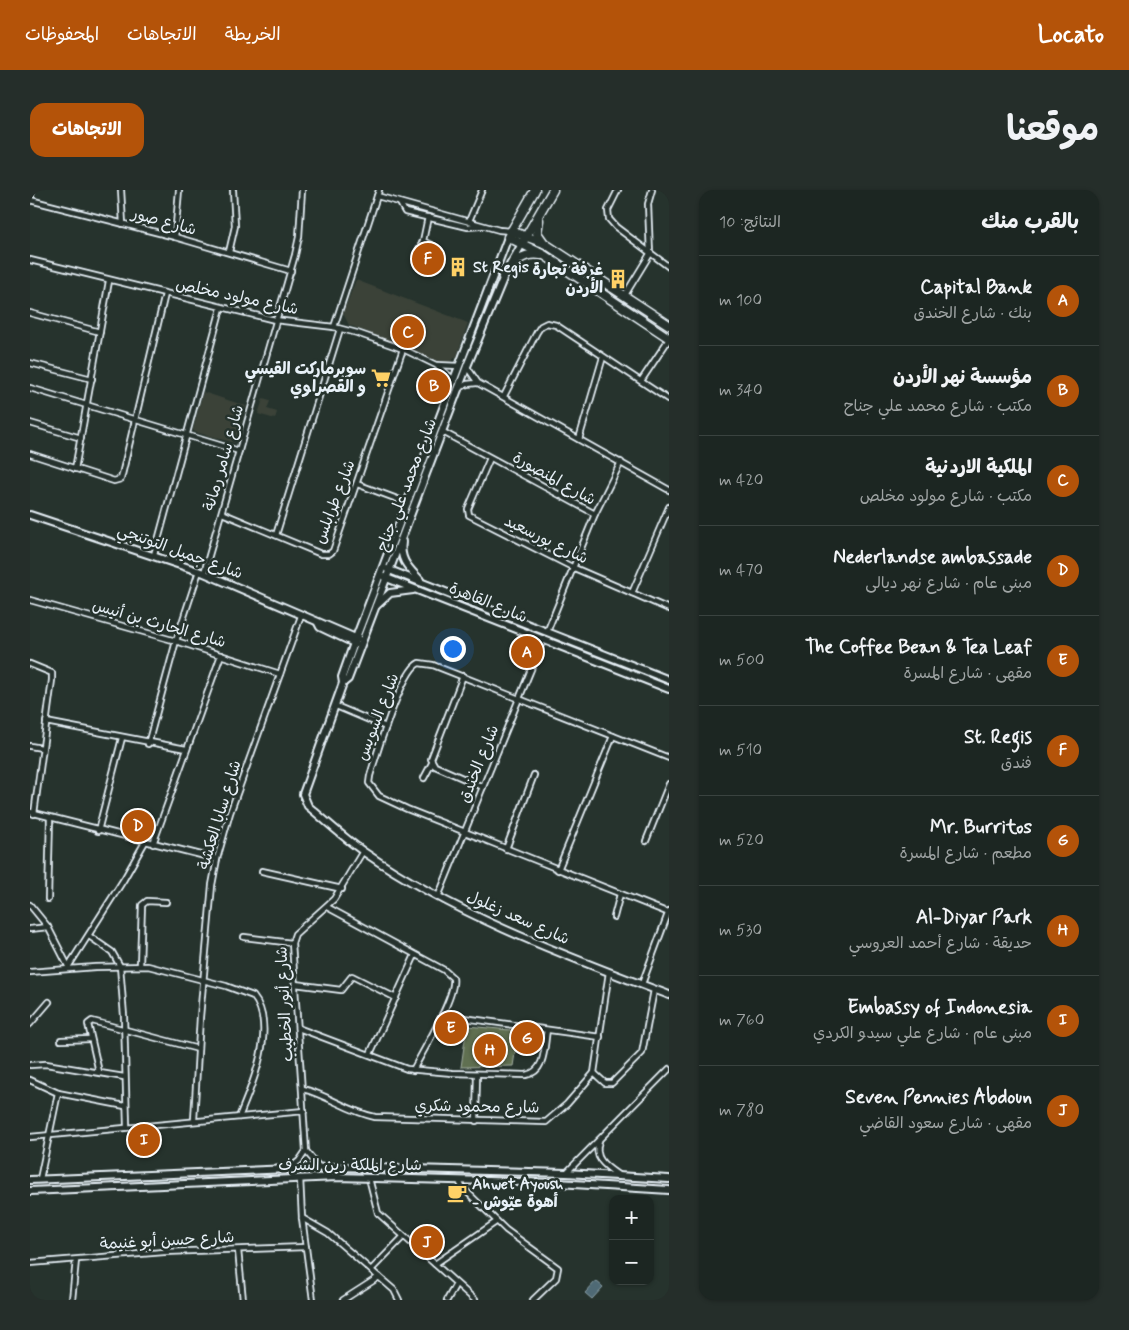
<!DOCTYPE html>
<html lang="ar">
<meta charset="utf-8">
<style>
:root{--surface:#1c2622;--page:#252e2a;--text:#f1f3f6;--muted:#a0a5a5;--line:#3a4340;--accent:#b45309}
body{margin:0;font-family:Mynerve,"Playpen Sans Arabic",sans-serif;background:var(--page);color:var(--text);direction:rtl}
.controls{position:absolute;right:15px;bottom:15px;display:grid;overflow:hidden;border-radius:10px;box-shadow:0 1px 4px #0004}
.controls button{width:45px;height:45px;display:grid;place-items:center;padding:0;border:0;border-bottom:1px solid var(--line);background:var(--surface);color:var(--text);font:25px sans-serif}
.you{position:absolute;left:422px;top:458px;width:18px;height:18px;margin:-12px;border:4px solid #fff;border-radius:50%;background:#1a73e8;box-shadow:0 0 0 8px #1a73e833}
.badge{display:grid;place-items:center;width:32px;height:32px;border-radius:50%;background:var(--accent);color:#fff;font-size:16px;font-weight:700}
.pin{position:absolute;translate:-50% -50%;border:2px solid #fff;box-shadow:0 1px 5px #0006}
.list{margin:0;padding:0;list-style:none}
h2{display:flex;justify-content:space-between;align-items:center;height:65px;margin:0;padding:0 20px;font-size:21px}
h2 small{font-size:16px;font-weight:400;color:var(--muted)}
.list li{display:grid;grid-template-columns:32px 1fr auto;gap:15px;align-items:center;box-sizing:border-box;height:90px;padding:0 20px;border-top:1px solid var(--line)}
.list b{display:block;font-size:19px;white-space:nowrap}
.list p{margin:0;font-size:16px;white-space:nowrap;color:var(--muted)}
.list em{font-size:16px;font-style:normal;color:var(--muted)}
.map{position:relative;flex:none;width:639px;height:1110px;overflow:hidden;direction:ltr;border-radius:15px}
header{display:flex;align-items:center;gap:30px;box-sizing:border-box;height:70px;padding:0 25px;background:var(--accent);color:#fff}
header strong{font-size:24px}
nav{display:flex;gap:28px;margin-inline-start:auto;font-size:18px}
.intro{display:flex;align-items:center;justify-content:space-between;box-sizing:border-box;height:120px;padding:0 30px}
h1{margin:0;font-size:35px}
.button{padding:12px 22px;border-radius:15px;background:var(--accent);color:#fff;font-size:18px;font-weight:700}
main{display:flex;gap:30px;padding:0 30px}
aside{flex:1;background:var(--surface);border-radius:15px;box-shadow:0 1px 4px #0004}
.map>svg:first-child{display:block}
.built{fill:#3b4339}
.green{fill:#616f51;stroke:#a4b0a4}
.water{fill:#4f6b75;stroke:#8ca1a9}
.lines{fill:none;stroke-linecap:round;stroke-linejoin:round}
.street-casing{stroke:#e8f1f8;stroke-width:8}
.secondary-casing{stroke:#e8f1f8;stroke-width:10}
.primary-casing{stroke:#e8f1f8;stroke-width:11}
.street{stroke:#26332d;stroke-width:4.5}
.secondary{stroke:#26332d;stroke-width:6}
.primary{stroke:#26332d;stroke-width:8}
.labels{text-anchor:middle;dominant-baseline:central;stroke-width:5;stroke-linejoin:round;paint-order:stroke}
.street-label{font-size:16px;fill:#e8f1f8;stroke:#26332d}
.poi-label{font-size:16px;font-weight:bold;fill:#e8f1f8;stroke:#26332d;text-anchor:start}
</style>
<header>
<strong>Locato</strong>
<nav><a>الخريطة</a><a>الاتجاهات</a><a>المحفوظات</a></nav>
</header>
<div class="intro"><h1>موقعنا</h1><a class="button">الاتجاهات</a></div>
<main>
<aside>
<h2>بالقرب منك<small>النتائج: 10</small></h2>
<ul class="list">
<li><span class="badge">A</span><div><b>Capital Bank</b><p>بنك · شارع الخندق</p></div><em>100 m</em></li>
<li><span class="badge">B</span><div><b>مؤسسة نهر الأردن</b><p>مكتب · شارع محمد علي جناح</p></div><em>340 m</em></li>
<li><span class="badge">C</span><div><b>الملكية الاردنية</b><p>مكتب · شارع مولود مخلص</p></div><em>420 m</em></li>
<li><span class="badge">D</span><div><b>Nederlandse ambassade</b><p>مبنى عام · شارع نهر ديالى</p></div><em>470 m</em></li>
<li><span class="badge">E</span><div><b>The Coffee Bean &amp; Tea Leaf</b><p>مقهى · شارع المسرة</p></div><em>500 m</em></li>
<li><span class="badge">F</span><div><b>St. Regis</b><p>فندق</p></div><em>510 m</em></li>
<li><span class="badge">G</span><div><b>Mr. Burritos</b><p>مطعم · شارع المسرة</p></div><em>520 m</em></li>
<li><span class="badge">H</span><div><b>Al-Diyar Park</b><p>حديقة · شارع أحمد العروسي</p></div><em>530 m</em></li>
<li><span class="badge">I</span><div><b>Embassy of Indonesia</b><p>مبنى عام · شارع علي سيدو الكردي</p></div><em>760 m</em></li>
<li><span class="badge">J</span><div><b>Seven Pennies Abdoun</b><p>مقهى · شارع سعود القاضي</p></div><em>780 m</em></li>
</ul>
</aside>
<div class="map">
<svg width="639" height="1110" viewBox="0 0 639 1110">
<rect width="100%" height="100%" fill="#26332d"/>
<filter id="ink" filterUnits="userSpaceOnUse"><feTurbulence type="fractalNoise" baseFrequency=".02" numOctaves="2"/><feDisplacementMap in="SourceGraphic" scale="10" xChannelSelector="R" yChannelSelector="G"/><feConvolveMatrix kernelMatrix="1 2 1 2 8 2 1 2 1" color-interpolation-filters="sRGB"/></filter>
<g filter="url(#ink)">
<g class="built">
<path d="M326,90L438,133L427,166L419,173L408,171L319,135L313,123Z"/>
<path d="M173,202L216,216L205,253L165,242L163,240Z"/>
<path d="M233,209L240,211L237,219L247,222L245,229L228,224Z"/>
</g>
<path class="green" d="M437,836L480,840L488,844L483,876L431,877Z"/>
<path class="water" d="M566,1091L573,1097L562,1109L555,1103Z"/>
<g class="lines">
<defs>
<g id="street">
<path d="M91,0L93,34"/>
<path d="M588,0L578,20L579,29L586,37L639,77"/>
<path d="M347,6L469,40L481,41"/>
<path d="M0,10L145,47L261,81"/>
<path d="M0,10L2,0"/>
<path d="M370,13L375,22L438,37L451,36"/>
<path d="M439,31L452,0"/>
<path d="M145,47L149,0"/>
<path d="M393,51L401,55L399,68L389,71L386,65L393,51L398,27"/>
<path d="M199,62L205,36L203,0"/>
<path d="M0,70L245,130L304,137L327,143L373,159L406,175L425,191"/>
<path d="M595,105L620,64L618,14L622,0"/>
<path d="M0,123L70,142"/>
<path d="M304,137L349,0"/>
<path d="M0,173L62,189"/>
<path d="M407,175L429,176"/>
<path d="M437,177L448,193L639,300"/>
<path d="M611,191L639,149"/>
<path d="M0,198L209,261"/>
<path d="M428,199L437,194L447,193"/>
<path d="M474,206L507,142L511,136L517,133L526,135L639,210"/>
<path d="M0,233L51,248"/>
<path d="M413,242L565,324L517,442"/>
<path d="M549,249L573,167"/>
<path d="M0,264L84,291L91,289L135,104"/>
<path d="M460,268L438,319L439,325L542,377L639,419"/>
<path d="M45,279L79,91"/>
<path d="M327,294L378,313"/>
<path d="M192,323L291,364H299L303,361L373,159"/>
<path d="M565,324L591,272"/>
<path d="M246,345L310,139"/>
<path d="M124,365L191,118"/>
<path d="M174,383L265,65L269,47L272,0"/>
<path d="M602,403L639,317"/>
<path d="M0,410L146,451L250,484"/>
<path d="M0,474L22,483V490L4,624"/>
<path d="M433,486L401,569L405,576L453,597"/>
<path d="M306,516L356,537"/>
<path d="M16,532L156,559"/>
<path d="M118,554L146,451L169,381"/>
<path d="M0,556L12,558"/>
<path d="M639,568L403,475L389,473C372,480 346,565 340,586L339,593L349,606L377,619L639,723"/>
<path d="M394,588L402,573"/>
<path d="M0,622L187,669"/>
<path d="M68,641L92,548"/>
<path d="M616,651L639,594"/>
<path d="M123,654L191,465"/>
<path d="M476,659L504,585"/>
<path d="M528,680L583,546"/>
<path d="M232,681L312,699"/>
<path d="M408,707L513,450"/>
<path d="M18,709L20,628"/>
<path d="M0,715L18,737L39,778"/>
<path d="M297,717L414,780L423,788C427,805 392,863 383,880"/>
<path d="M584,727L590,704"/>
<path d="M0,739L18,737"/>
<path d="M59,746L82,762L90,776L94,826L97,936"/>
<path d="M214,747L262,753"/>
<path d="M110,775L112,715L117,711L136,712"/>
<path d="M38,777L94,689L115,652"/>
<path d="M0,782L65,777L118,776L196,796L223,806C248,836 222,896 209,927"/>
<path d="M265,794L311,800L322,786L366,808"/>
<path d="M612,794L639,721"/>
<path d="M412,825L570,847"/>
<path d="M0,834L19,812"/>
<path d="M268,838L377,879L422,883L496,885C516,882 514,856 517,840"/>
<path d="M31,850L61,849"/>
<path d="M340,864L385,765"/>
<path d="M0,875L16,874L94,887"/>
<path d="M69,882L58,834L62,831L168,859"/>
<path d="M564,883L575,893H582L612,863L624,800"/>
<path d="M0,890L28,903L95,916"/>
<path d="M273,899C298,905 319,922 345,927L516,932L537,914L564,883L579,782"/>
<path d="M164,930L170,827L182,695L187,669L200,623L271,426"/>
<path d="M446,931L447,884"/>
<path d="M0,947L274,921"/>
<path d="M569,951C563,968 575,976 588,985"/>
<path d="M289,977L276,961L262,753L265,744L304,709L333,661"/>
<path d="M260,978L269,971L276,961"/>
<path d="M536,983L639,879"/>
<path d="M270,988L272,1028L283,1110"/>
<path d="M339,988L348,1023L445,1110"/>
<path d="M10,989L28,903"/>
<path d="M429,991L432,997L476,1040L528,1078L526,1088L503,1110"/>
<path d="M272,1028L298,1043L364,1100L369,1110"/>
<path d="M208,1060L213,1110"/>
<path d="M0,1073L134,1062L276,1057"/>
<path d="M405,1074L466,1032"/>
<path d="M341,1080L373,1047"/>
<path d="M42,1110L46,1070"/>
<path d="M313,1110L349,1087"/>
<path d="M417,1110L426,1094"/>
</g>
<g id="secondary">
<path d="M478,47L324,453L312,487L313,493L273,604L278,616C296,631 314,648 334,662C427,726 534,765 639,805"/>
<path d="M480,75L492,54"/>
<path d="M0,325L174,383L328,449"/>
<path d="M372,352C369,370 379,378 390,390"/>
<path d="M357,379L639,490"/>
<path d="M354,387L639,499"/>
<path d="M346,416L360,403L383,400"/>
<path d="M288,433L290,437L326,454"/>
<path d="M313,493L318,489L437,176L475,84"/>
<path d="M0,990L307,977L536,983L639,989"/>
<path d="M0,1001L307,987L528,993L639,1000"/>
</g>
<g id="primary">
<path d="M505,0L478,47L514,65L639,148"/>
<path d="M509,30L507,43L514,53"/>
<path d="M481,41L514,53L639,135"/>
<path d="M494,50L523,0"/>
<path d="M473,87C483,73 492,62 511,65"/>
</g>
</defs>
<use href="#street" class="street-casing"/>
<use href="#secondary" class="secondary-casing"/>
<use href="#primary" class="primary-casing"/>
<use href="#street" class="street"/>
<use href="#secondary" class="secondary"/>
<use href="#primary" class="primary"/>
</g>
</g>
<defs>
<symbol id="building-bare" viewBox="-9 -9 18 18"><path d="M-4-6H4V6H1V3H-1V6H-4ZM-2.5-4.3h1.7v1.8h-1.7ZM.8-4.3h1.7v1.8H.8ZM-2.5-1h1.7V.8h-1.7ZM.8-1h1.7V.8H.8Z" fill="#ffd166" stroke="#26332d" stroke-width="2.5" paint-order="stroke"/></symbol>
<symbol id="supermarket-bare" viewBox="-9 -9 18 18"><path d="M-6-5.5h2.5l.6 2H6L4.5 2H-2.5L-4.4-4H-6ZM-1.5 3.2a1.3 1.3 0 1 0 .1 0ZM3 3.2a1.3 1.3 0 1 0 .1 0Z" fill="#ffd166" stroke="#26332d" stroke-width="2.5" paint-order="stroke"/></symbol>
<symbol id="cafe-bare" viewBox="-9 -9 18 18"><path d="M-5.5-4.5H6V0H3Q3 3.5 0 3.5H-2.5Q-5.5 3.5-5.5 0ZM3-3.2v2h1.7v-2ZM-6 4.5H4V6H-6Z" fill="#ffd166" stroke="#26332d" stroke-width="2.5" paint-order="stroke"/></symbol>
</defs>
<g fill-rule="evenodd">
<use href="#building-bare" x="414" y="63" width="28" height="28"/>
<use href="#building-bare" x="574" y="75" width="28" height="28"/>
<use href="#supermarket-bare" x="337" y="174" width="28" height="28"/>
<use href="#cafe-bare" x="413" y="989" width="28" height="28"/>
</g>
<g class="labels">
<g class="street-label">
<text transform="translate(134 32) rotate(15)">شارع صور</text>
<text transform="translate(207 107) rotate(12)">شارع مولود مخلص</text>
<text transform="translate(194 268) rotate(-74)">شارع سامر رمانة</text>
<text transform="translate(524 289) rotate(29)">شارع المنصورة</text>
<text transform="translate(377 295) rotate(-69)">شارع محمد علي جناح</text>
<text transform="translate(305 312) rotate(-69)">شارع طرابلس</text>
<text transform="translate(516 350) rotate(26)">شارع بورسعيد</text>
<text transform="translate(150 362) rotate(20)">شارع جميل التوتنجي</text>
<text transform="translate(458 413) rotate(22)">شارع القاهرة</text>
<text transform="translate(129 434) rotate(16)">شارع الحارث بن أنيس</text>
<text transform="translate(348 527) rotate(-69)">شارع السويس</text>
<text transform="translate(449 574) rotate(-68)">شارع الخندق</text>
<text transform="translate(190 625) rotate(-73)">شارع سابا العكشة</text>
<text transform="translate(488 728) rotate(24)">شارع سعد زغلول</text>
<text transform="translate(255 814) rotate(-93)">شارع أنور الخطيب</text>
<text transform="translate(447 917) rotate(1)">شارع محمود شكري</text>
<text x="320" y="975">شارع الملكة زين الشرف</text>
<text transform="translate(137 1051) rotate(-3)">شارع حسن أبو غنيمة</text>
</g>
<g class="poi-label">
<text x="443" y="77">St Regis</text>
<text x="573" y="80" text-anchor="end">غرفة تجارة<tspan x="573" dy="18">الأردن</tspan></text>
<text x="336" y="179" text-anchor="end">سوبرماركت القيسي<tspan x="336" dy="18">و القصراوي</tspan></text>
<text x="442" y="994">Ahwet Ayoush<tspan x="442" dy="18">- أهوة عيّوش</tspan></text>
</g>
</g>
</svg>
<div class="controls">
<button>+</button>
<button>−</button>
</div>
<div class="you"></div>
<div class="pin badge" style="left:497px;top:462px">A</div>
<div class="pin badge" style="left:404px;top:196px">B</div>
<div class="pin badge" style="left:378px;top:142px">C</div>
<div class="pin badge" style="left:108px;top:636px">D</div>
<div class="pin badge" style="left:421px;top:838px">E</div>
<div class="pin badge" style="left:398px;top:69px">F</div>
<div class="pin badge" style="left:497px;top:848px">G</div>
<div class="pin badge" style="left:460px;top:860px">H</div>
<div class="pin badge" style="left:114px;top:950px">I</div>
<div class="pin badge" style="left:397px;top:1052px">J</div>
</div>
</main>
